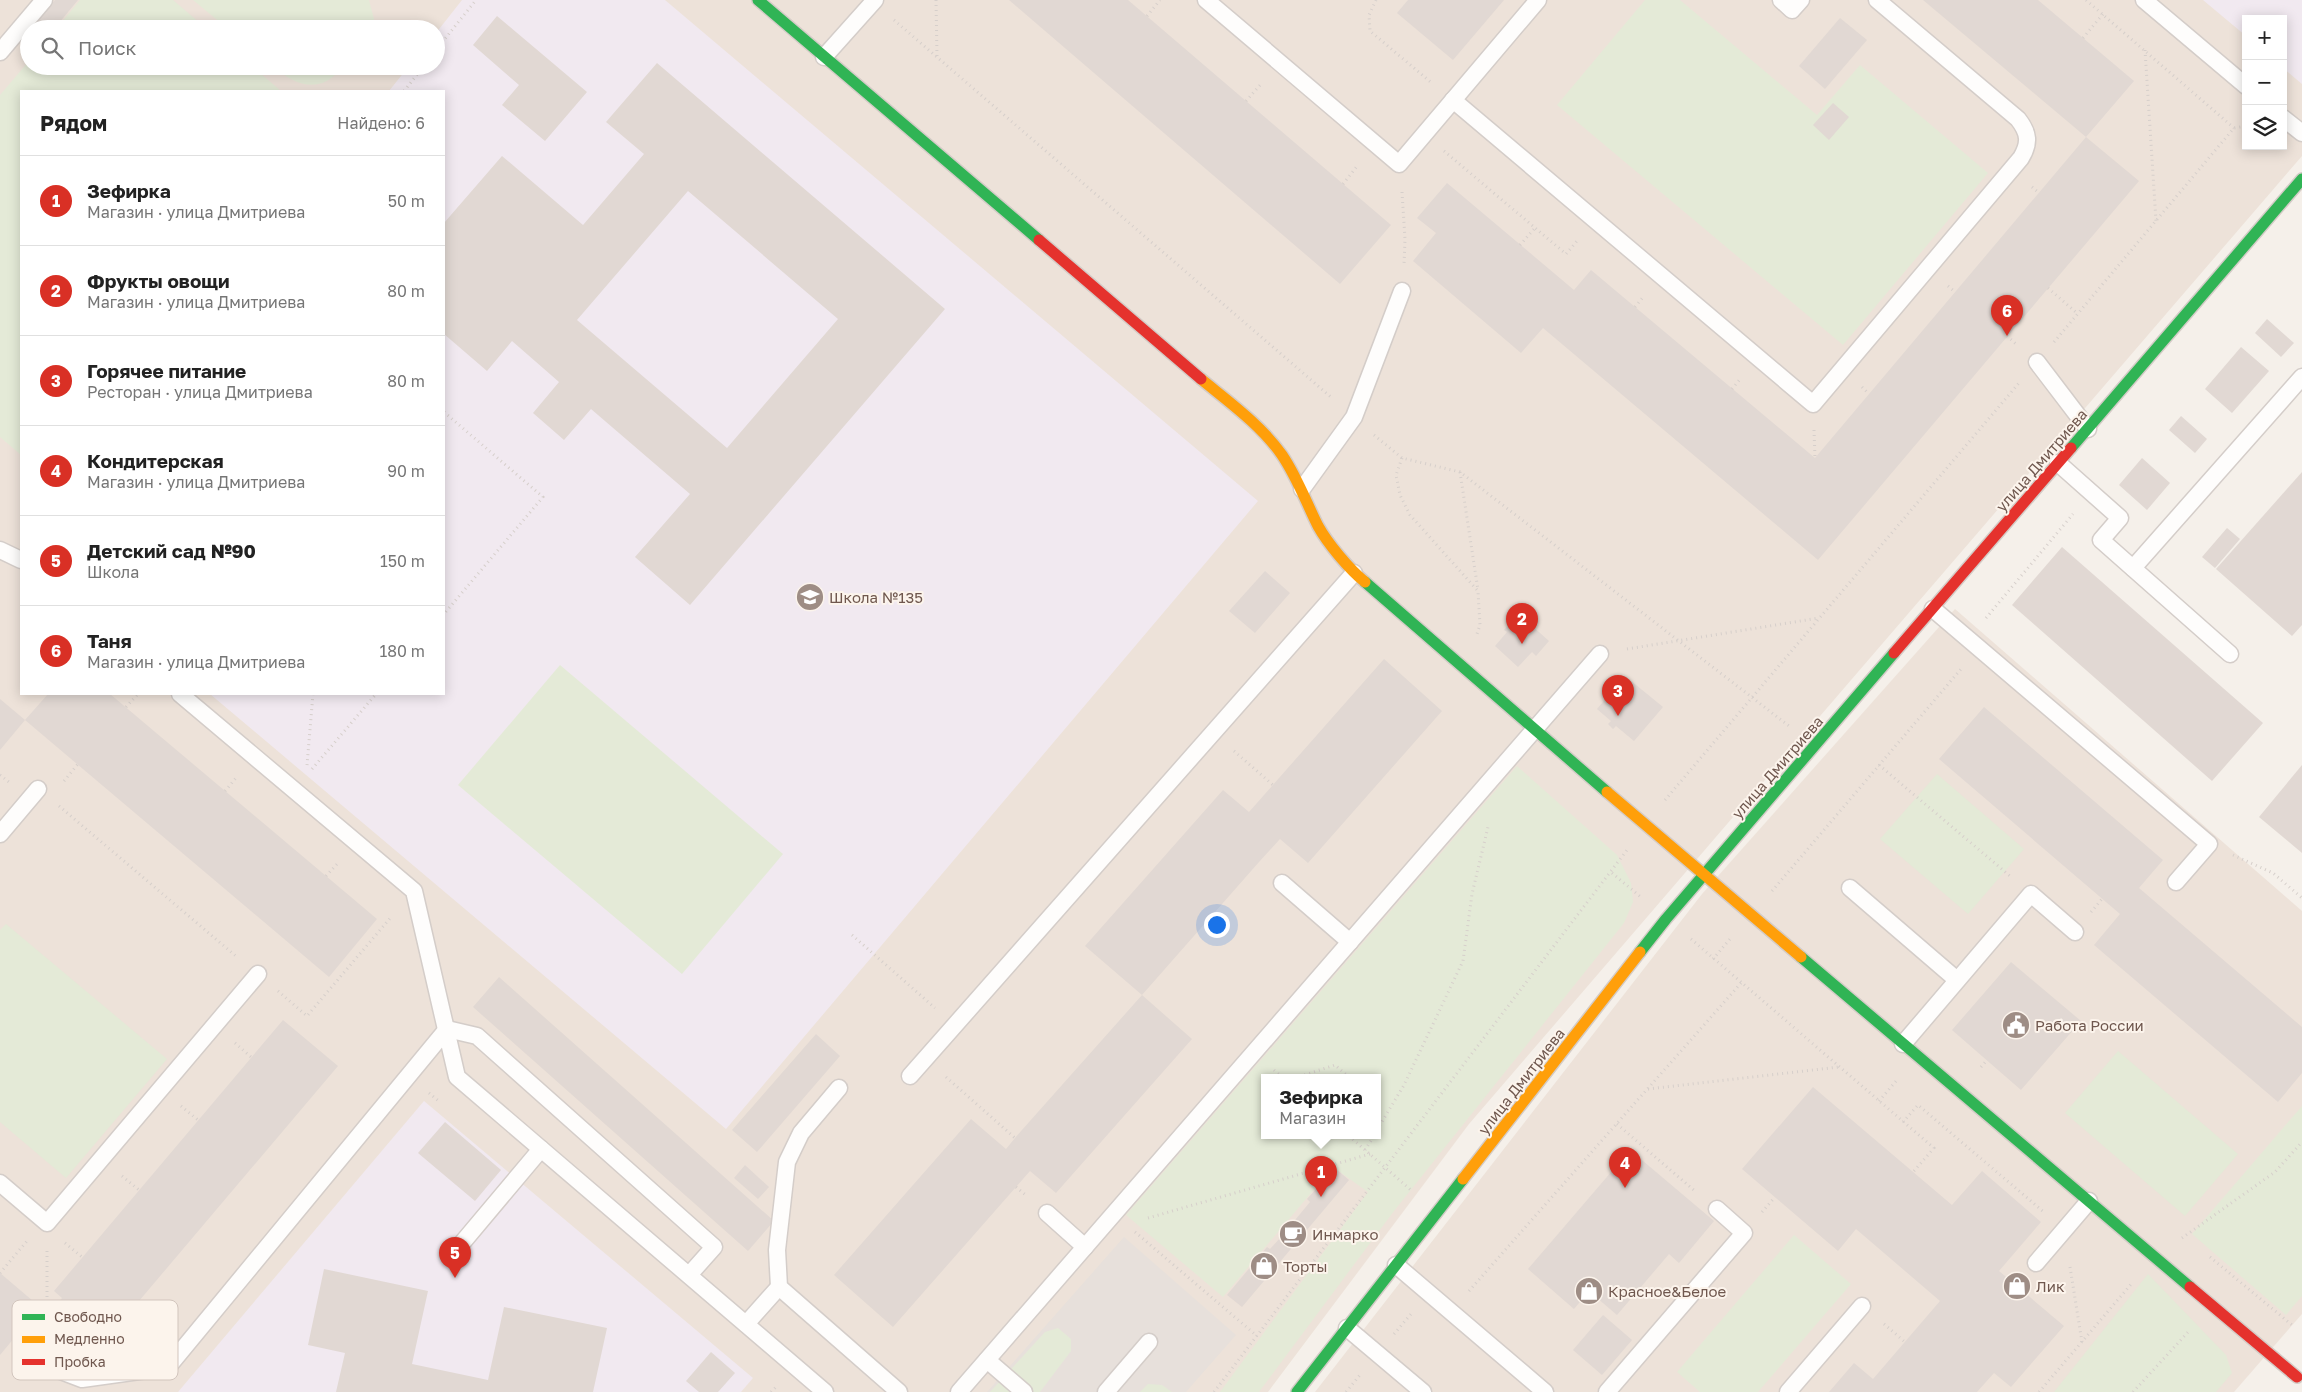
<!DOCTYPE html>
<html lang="ru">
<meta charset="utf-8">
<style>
:root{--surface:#fff;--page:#f2f2f2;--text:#222;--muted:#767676;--line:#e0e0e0;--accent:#d93025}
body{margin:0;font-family:"Golos Text",sans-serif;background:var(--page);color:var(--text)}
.controls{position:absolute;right:15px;top:15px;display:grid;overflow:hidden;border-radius:0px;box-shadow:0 2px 12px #0003}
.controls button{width:45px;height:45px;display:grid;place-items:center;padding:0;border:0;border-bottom:1px solid var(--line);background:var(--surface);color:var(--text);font:25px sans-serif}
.you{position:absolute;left:1216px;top:924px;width:18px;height:18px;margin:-12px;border:4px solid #fff;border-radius:50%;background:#1a73e8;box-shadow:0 0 0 8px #1a73e833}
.badge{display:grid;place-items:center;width:32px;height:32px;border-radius:50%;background:var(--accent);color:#fff;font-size:16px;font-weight:700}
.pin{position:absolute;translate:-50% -41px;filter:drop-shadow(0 1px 2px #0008)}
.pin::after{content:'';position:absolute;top:26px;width:18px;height:15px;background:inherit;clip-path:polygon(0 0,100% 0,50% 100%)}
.popup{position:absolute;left:1261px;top:1074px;width:120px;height:65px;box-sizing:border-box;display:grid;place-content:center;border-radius:0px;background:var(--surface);filter:drop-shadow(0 1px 4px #0005);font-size:16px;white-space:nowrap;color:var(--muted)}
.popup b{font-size:19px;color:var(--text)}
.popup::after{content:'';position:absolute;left:50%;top:100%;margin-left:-10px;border:10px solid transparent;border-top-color:var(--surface)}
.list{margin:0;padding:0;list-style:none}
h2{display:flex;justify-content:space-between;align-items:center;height:65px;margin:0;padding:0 20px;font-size:21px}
h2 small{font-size:16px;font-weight:400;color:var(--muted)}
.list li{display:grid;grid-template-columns:32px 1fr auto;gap:15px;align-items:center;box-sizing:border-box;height:90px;padding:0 20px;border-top:1px solid var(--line)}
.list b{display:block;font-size:19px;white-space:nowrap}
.list p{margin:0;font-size:16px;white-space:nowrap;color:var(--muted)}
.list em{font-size:16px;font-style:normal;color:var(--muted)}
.icon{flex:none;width:28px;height:28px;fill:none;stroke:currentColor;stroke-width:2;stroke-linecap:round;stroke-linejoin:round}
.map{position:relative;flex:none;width:2302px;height:1392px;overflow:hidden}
.search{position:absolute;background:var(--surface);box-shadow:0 2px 12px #0003;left:20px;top:20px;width:425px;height:55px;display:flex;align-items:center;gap:12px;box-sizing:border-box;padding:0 18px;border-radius:28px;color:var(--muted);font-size:19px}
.panel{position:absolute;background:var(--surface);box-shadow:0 2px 12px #0003;left:20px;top:90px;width:425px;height:605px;border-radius:0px}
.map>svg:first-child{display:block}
.residential{fill:#ede2d9;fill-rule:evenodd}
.industrial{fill:#e7e0db}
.education{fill:#f1e9f0}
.green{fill:#e4ead7;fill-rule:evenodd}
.building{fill:#e1d8d3;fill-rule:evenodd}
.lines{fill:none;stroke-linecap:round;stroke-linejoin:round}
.lane-casing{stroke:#d4cdc9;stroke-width:19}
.fast-casing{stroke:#d4ccc7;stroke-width:14}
.slow-casing{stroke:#d4ccc7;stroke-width:14}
.jam-casing{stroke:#d4ccc7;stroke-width:14}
.path{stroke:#d6cfcb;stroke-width:3;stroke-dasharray:1 4;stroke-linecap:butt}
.lane{stroke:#fefdfc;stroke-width:16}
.fast{stroke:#30b455;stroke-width:11}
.slow{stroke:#ff9f0a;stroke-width:11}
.jam{stroke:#e5322d;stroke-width:11}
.labels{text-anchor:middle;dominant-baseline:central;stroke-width:4;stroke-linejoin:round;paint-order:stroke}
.street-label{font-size:15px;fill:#6f574e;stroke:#fcf4ec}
.poi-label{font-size:15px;fill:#6f574e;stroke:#fcf4ec;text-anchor:start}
.key{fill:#fcf4ec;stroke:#d2c5bd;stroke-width:1}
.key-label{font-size:14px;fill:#6f574e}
</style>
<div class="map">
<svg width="2302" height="1392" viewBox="0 0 2302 1392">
<rect width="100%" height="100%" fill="#f5f0ea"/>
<g class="residential">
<path d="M0,0H2302V156L1469,1124L1268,1392H0ZM2246,19H2283V146H2246ZM29,29H436V66H29ZM21,91H444V694H21ZM1265,1078H1377V1136H1265Z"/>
<path d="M1955,609L2302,911V1314L2234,1392H1315L1702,894Z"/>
</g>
<path class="industrial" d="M1124,1237L1236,1335L1186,1392H987Z"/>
<g class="education">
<path d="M462,0H665L1258,501L726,1129L210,694H444V91H389L409,66H436V33Z"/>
<path d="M2203,0H2302V84L2283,68V19H2246V36Z"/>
<path d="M424,1101L753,1378L741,1392H178Z"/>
</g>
<g class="green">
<path d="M80,0H173L207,29H56Z"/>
<path d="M193,0H369L374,19L371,29H228Z"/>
<path d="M1645,0H1680L1817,115L1860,65L1988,173L1843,345L1557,105Z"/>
<path d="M29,61V66H252L281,91H21V455L0,437V95Z"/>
<path d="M272,66H344C320,95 298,87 272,66Z"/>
<path d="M560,665L783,854L682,974L458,785Z"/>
<path d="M1517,766L1617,855L1631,883L1633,902L1624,923L1394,1211L1259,1392H1220L1368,1192L1333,1167L1223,1297L1126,1215ZM1265,1078H1377V1136H1265Z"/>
<path d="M1937,774L2024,849L1968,914L1880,839Z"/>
<path d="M6,924L167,1059L66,1178L0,1122V930Z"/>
<path d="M2118,1051L2238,1154L2185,1216L2065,1113Z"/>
<path d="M2302,1106V1296L2286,1315L2192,1234Z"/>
<path d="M1794,1235L1851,1284L1758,1392H1700L1677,1372Z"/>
<path d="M2148,1274L2226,1355L2232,1373L2216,1392H2054Z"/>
<path d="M1058,1328L1071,1339V1351L1040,1392H990L1045,1332Z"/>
<path d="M1148,1384L1162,1385L1172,1392H1140Z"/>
</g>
<g class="building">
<path d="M55,0H78L54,29H31Z"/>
<path d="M1009,0H1128L1391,225L1340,284Z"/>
<path d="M1408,0H1504L1453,60L1397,13Z"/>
<path d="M1923,0H2038L2134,81L2086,137Z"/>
<path d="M497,16L587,92L545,141L502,105L519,85L473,45Z"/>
<path d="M1840,18L1867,40L1825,89L1799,66Z"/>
<path d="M29,32V44L23,39Z"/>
<path d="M657,63L945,309L690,605L635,557L690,494L591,409L564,440L533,413L559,382L512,341L487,371L444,334V223L502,156L583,225L644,154L606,122ZM688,191L838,319L727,448L577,320Z"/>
<path d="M1833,103L1849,117L1829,140L1813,125Z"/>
<path d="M2086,137L2139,181L1818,560L1543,328L1521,353L1413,261L1436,233L1417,218L1447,183L1574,290L1591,270L1815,458Z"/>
<path d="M2267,319L2294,343L2281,357L2255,333Z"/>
<path d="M2241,347L2269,371L2232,413L2205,389Z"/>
<path d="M2181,416L2207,439L2195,453L2169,430Z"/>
<path d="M2142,458L2170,483L2147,510L2119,485Z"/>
<path d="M2302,472V625L2292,636L2216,569Z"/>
<path d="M2227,528L2240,539L2215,568L2202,557Z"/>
<path d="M2062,547L2263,723L2212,781L2012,605Z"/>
<path d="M1265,571L1290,593L1255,633L1229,611Z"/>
<path d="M1521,616L1549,641L1536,656L1532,652L1518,667L1495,646L1507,632L1504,630L1515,617L1518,621Z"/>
<path d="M1384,659L1442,711L1308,863L1280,839L1259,862L1142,995L1192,1039L1056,1193L1030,1171L893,1327L834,1275L971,1119L1006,1149L1015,1138L1142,995L1085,946L1223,790L1249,812Z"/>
<path d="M1625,676L1663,707L1634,741L1616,726L1613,729L1608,724L1611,721L1597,709Z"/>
<path d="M48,694H110L377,919L329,977L25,720Z"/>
<path d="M0,699L25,720L0,750Z"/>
<path d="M1984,707L2163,860L2139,888L2302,1027V1073L2278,1102L2094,945L2120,914L1939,759Z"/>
<path d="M2302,765V853L2259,817Z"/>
<path d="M2011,962L2081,1021L2021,1090L1952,1030Z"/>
<path d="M499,977L774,1221L748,1251L473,1007Z"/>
<path d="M283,1020L338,1066L128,1314L136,1320L109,1352L88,1347L63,1326L55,1307L62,1298L54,1291Z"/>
<path d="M816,1034L840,1056L757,1152L732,1130Z"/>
<path d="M1813,1087L1952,1205L1982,1171L2041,1222L1999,1271L2064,1326L2011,1387L1994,1373L1977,1392H1829L1854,1363L1873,1379L1940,1301L1856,1229L1838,1251L1742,1169Z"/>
<path d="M445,1122L501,1170L475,1201L418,1153Z"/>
<path d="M1630,1150L1714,1221L1679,1263L1669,1254L1617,1315L1589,1291L1574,1309L1528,1269Z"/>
<path d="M745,1165L769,1187L758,1199L734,1178Z"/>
<path d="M1335,1168L1349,1180L1242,1307L1227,1295L1267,1247L1270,1249L1281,1237L1310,1202L1307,1199Z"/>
<path d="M324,1269L428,1291L412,1364L488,1380L504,1307L607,1328L593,1392H336L345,1353L308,1345Z"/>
<path d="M0,1273L40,1307L0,1355Z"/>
<path d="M1603,1315L1632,1340L1602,1375L1573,1350Z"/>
<path d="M711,1352L735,1373L718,1392H699L686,1381Z"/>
</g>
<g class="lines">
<defs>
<g id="lane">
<path d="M1206,0L1399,164L1538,0"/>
<path d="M1781,0L1792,10L1801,0"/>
<path d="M2144,0L2246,86"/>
<path d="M0,52L44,0"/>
<path d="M824,57L875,0"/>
<path d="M1453,100L1813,404L2021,158C2030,143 2029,133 2018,119L1877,0"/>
<path d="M2283,118L2302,133"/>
<path d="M2037,362L2088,429"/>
<path d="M2058,463L2120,518L2101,540L2230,654"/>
<path d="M1302,489L1354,417L1402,291"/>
<path d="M0,550L21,560"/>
<path d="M2133,568L2302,377"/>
<path d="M1933,609L2209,844L2176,882"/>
<path d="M180,694L414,891L457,1077L825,1392"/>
<path d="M0,834L38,789"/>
<path d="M1282,883L1350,942"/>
<path d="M1850,888L1957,980"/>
<path d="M1903,1044L2031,894L2075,932"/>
<path d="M910,1076L1354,573"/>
<path d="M839,1088L801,1133L787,1162L777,1250L779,1287L899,1392"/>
<path d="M0,1183L47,1223L258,974"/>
<path d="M1047,1213L1085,1247"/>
<path d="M452,1255L541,1149"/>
<path d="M2036,1263L2089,1201"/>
<path d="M1396,1265L1545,1392"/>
<path d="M746,1324L779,1287"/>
<path d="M1347,1328L1423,1392"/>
<path d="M48,1339L61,1371L82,1379L168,1367L447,1029L477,1036L714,1247L689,1275"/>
<path d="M987,1360L1024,1392"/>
<path d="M959,1392L1600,654"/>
<path d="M1106,1392L1149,1342"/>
<path d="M1607,1392L1744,1233L1717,1209"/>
<path d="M1788,1392L1862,1306"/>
</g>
<g id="fast">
<path d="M758,0L1039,240"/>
<path d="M2071,448L2302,179"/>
<path d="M1365,582L1607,792"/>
<path d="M1640,952L1666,919L1894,653"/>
<path d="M1801,957L2190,1287"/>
<path d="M1297,1392L1463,1179"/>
</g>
<g id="slow">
<path d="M1201,379C1229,402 1261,425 1282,455C1297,477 1306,502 1318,526C1328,544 1349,569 1365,582"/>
<path d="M1607,792L1801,957"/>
<path d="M1463,1179L1640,952"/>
</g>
<g id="jam">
<path d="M1039,240L1201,379"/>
<path d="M1894,653L2071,448"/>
<path d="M2190,1287L2297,1377"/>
</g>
</defs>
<use href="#lane" class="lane-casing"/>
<use href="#fast" class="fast-casing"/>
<use href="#slow" class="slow-casing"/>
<use href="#jam" class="jam-casing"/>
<g class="path">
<path d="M936,0L937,57"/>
<path d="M1376,0L1369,15L1370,31L1433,84"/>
<path d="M2086,0L2234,128"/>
<path d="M1147,16L1160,0"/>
<path d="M894,20L1332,398"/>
<path d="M2083,38L2103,14"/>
<path d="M436,50L476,0"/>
<path d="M2145,50L2156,221"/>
<path d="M404,91L424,66"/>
<path d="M1246,101L1262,83"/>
<path d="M1444,151L1566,254L1577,241"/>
<path d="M1343,184L1358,165"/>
<path d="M2032,187L2039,193"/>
<path d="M1402,192L1405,239L1404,265"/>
<path d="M1520,245L1535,228"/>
<path d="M1948,286L1955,292"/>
<path d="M2048,288L2078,314"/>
<path d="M1635,307L1644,296"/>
<path d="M2007,336L2016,344"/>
<path d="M2054,342L2234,128L2246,126"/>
<path d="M1862,387L1869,394"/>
<path d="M1732,389L1741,378"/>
<path d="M444,412L543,497L444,614"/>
<path d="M1814,430L1815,458"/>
<path d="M1374,435L1402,458L1460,472L1789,726"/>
<path d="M1402,458L1396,475L1400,495L1410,515L1478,591L1480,625L1477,634"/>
<path d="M1460,472L1478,590"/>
<path d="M1986,618L2073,514"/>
<path d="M1627,649L1819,618"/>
<path d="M126,707L138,694"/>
<path d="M1234,751L1273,785"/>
<path d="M307,765L313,694"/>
<path d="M1879,765L2010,876"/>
<path d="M312,769L376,694"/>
<path d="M0,775L9,782"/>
<path d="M64,781L78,764"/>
<path d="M225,791L236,778"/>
<path d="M1665,800L2019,383"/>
<path d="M59,806L237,957"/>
<path d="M2233,855L2273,873L2302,898"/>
<path d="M1612,873L1642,898"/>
<path d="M326,876L339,862"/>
<path d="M1772,891L1961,669"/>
<path d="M2091,912L2102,899"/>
<path d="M852,935L935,1008"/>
<path d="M1691,939L1934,1148L1913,1172"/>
<path d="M1713,959L1730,939"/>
<path d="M278,991L307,1016L392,916"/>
<path d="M235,1043L251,1057"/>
<path d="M1981,1067L1987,1060"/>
<path d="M1274,1070L1283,1078"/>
<path d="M946,1077L1015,1138"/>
<path d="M1295,1078L1335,1065L1350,1078"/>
<path d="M1343,1078L1346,1074"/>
<path d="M1648,1089L1839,1067"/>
<path d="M429,1093L440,1102"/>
<path d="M1879,1101L1897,1080"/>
<path d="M181,1106L198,1120"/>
<path d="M1903,1122L1918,1105L2045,1213"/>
<path d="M1617,1124L1696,1192"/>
<path d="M1377,1130L1404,1085L1463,961L1472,894L1488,827"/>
<path d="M1349,1136L1412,1191"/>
<path d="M1365,1150L1374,1136"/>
<path d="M122,1176L139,1190"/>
<path d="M1016,1187L1027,1196"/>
<path d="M1762,1212L1775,1197"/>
<path d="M1148,1218L1370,1154"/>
<path d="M1135,1232L1257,1336"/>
<path d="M2182,1238L2275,1172L2302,1142"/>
<path d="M65,1243L82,1257"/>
<path d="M47,1251V1312"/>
<path d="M2210,1257L2292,1325"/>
<path d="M2070,1267L2082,1342"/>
<path d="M0,1273L27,1241"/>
<path d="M1469,1291L1741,983"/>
<path d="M1884,1324L1905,1342"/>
<path d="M1394,1334L1411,1314"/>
<path d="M771,1392L776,1387"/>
<path d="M1214,1392L1627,850"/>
<path d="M1346,1392L1360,1375"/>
<path d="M2039,1392L2133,1282"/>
<path d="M2133,1392L2190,1330"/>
</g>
<use href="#lane" class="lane"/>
<use href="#fast" class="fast"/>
<use href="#slow" class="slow"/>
<use href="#jam" class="jam"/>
</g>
<defs>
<symbol id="school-disc" viewBox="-11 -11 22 22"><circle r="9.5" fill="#9e8d85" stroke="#fcf4ec"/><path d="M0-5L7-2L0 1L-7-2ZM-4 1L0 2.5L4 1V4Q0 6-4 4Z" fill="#fff"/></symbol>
<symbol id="civic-disc" viewBox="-11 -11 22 22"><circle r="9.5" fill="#9e8d85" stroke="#fcf4ec"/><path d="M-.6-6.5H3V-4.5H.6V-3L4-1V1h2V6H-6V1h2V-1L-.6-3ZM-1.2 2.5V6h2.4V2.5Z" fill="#fff"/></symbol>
<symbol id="cafe-disc" viewBox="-11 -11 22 22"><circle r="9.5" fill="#9e8d85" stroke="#fcf4ec"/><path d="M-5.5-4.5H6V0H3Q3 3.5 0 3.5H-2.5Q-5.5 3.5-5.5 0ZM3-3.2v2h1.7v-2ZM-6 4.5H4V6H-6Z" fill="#fff"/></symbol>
<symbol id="shop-disc" viewBox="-11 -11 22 22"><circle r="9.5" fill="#9e8d85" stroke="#fcf4ec"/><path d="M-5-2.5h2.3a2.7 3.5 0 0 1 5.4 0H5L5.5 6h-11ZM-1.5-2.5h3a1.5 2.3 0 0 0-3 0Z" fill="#fff"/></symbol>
</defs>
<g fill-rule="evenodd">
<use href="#school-disc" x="794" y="581" width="32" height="32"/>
<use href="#civic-disc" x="2000" y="1009" width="32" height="32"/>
<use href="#cafe-disc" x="1277" y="1218" width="32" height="32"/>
<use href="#shop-disc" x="1248" y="1250" width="32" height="32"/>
<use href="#shop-disc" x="2001" y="1270" width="32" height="32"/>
<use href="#shop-disc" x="1573" y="1275" width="32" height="32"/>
</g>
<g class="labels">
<g class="street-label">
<text transform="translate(2041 460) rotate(-49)">улица Дмитриева</text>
<text transform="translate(1777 767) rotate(-49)">улица Дмитриева</text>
<text transform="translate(1521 1081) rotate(-52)">улица Дмитриева</text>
</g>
<g class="poi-label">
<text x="829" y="597">Школа №135</text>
<text x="2035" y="1025">Работа России</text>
<text x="1312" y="1234">Инмарко</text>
<text x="1283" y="1266">Торты</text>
<text x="2036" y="1286">Лик</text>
<text x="1608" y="1291">Красное&amp;Белое</text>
</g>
</g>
<rect x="12" y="1300" width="166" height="80" rx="8" class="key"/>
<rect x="22" y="1314" width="23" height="6" fill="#30b455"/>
<rect x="22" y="1336" width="23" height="7" fill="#ff9f0a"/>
<rect x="22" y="1359" width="23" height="6" fill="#e5322d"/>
<g class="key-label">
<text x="54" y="1322">Свободно</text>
<text x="54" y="1344">Медленно</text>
<text x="54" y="1367">Пробка</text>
</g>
</svg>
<div class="controls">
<button>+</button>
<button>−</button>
<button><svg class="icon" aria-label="layers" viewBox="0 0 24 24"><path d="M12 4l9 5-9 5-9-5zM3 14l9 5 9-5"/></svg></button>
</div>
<div class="you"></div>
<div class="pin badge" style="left:1321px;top:1197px">1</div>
<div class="popup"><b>Зефирка</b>Магазин</div>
<div class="pin badge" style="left:1522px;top:644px">2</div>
<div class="pin badge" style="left:1618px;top:716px">3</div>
<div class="pin badge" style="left:1625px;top:1188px">4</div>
<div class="pin badge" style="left:455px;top:1278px">5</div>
<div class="pin badge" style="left:2007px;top:336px">6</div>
<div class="search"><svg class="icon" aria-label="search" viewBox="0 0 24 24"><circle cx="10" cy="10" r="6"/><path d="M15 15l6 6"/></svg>Поиск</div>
<section class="panel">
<h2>Рядом<small>Найдено: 6</small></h2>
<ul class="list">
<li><span class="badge">1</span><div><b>Зефирка</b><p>Магазин · улица Дмитриева</p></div><em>50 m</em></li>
<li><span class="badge">2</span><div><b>Фрукты овощи</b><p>Магазин · улица Дмитриева</p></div><em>80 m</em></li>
<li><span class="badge">3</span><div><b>Горячее питание</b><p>Ресторан · улица Дмитриева</p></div><em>80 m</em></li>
<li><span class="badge">4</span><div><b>Кондитерская</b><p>Магазин · улица Дмитриева</p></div><em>90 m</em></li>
<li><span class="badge">5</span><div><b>Детский сад №90</b><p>Школа</p></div><em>150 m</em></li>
<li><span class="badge">6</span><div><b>Таня</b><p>Магазин · улица Дмитриева</p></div><em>180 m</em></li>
</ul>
</section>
</div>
